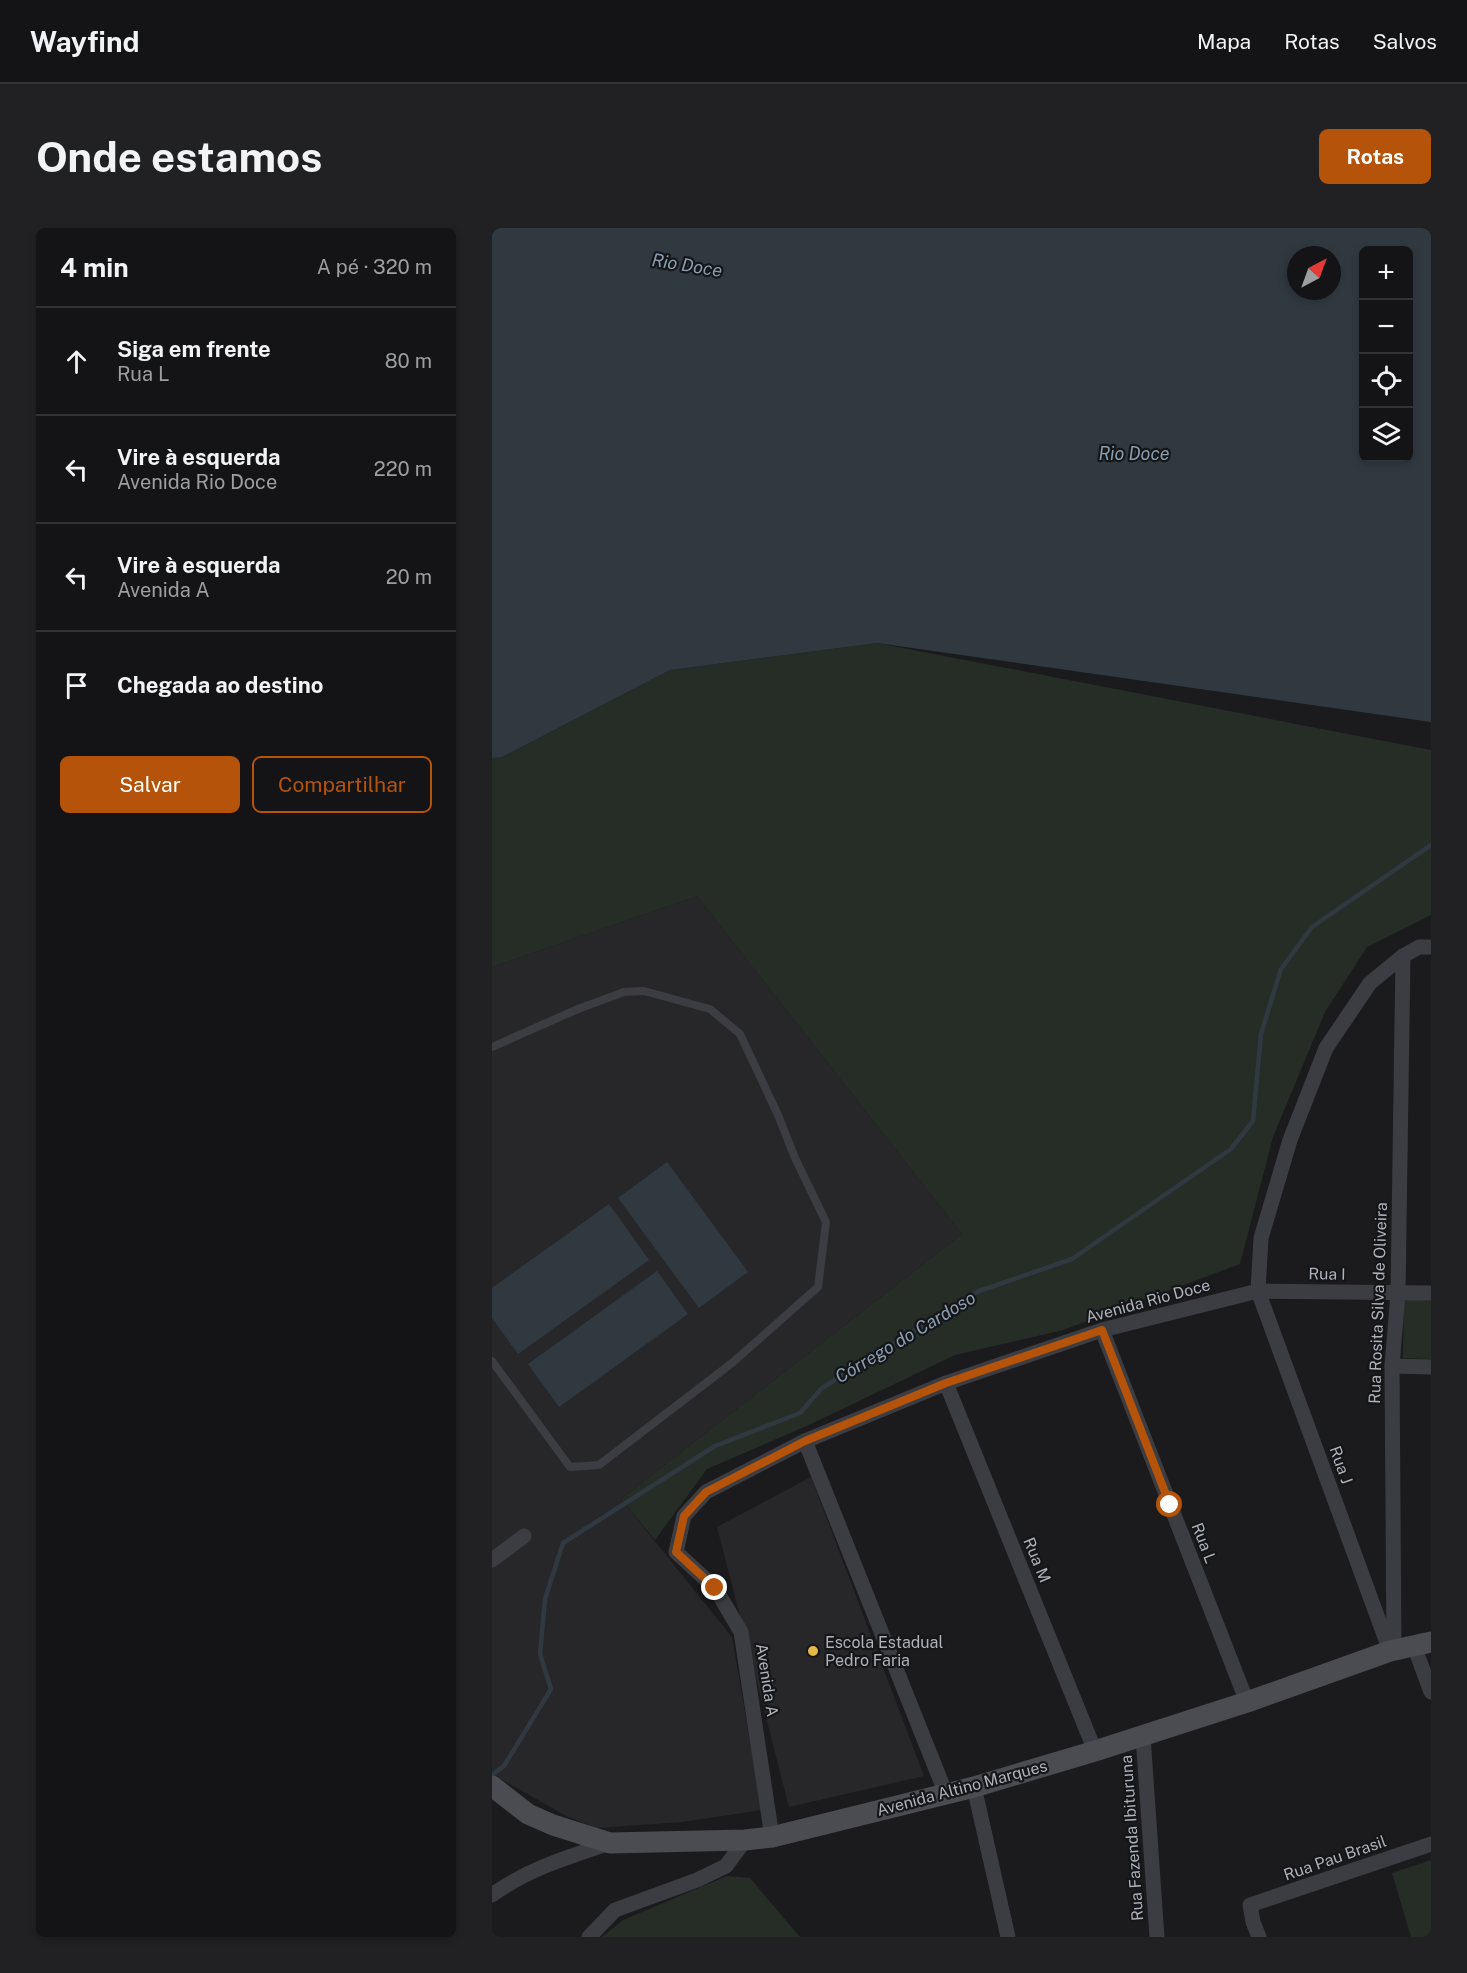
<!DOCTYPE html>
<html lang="pt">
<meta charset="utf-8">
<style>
:root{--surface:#141416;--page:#212123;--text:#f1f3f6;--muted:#9d9ea1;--line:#333335;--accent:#b45309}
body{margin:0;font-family:"Public Sans",sans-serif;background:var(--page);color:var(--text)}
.controls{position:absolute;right:18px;top:18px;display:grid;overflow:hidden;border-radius:9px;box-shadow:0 3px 9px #0003}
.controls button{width:54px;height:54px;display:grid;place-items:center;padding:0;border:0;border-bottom:2px solid var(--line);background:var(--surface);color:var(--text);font:30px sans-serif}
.compass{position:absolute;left:795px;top:18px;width:54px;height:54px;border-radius:50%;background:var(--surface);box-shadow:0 3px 9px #0003;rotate:41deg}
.stop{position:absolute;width:18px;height:18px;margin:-14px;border:4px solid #b45309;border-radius:50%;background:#fff}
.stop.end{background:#b45309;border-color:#fff;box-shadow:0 2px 6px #0008}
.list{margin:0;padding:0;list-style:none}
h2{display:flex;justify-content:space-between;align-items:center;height:78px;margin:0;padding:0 24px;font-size:26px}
h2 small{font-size:20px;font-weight:400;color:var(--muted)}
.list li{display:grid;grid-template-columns:39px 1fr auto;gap:18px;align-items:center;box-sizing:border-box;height:108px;padding:0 24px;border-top:2px solid var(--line)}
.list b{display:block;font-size:22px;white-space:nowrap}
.list p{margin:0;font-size:20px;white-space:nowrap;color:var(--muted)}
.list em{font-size:20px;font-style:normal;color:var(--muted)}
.actions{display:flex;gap:12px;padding:18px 24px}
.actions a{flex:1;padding:14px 0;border:2px solid var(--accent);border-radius:9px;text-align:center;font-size:21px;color:var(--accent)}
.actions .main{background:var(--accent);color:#fff}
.icon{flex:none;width:33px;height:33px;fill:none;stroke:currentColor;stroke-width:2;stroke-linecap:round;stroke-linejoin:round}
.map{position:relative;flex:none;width:939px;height:1709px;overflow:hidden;border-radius:9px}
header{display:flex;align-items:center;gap:36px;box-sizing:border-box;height:84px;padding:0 30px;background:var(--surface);border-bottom:2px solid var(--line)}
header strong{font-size:28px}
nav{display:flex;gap:33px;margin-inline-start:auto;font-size:21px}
.intro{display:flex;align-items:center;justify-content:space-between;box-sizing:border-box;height:144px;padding:0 36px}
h1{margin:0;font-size:42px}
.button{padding:15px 27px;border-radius:9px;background:var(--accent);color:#fff;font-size:21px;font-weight:700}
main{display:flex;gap:36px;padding:0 36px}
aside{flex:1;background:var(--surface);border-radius:9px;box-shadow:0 3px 9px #0003}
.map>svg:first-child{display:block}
.built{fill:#27272a}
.green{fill:#252d26}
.water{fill:#313940;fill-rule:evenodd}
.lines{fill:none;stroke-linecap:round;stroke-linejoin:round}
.stream{stroke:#313940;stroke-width:4.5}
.lane{stroke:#3c3d42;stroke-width:8}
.street{stroke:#3c3d42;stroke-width:15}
.secondary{stroke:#4a4c52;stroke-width:21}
.route{stroke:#b45309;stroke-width:8}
.poi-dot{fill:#e5b84a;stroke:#161618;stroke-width:2}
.labels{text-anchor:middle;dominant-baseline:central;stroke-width:4.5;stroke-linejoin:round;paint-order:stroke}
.street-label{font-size:16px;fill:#aeb2bb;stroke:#161618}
.poi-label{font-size:16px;fill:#aeb2bb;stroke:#161618;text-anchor:start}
.water-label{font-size:18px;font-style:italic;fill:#899eb3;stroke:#161618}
</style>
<header>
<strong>Wayfind</strong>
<nav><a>Mapa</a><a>Rotas</a><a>Salvos</a></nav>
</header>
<div class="intro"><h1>Onde estamos</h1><a class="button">Rotas</a></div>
<main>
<aside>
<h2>4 min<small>A pé · 320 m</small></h2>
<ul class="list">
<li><svg class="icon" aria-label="ahead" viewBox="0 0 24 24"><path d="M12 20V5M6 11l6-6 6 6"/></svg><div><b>Siga em frente</b><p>Rua L</p></div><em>80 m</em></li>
<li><svg class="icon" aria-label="left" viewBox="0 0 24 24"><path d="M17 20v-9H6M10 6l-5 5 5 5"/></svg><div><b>Vire à esquerda</b><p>Avenida Rio Doce</p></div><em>220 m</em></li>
<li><svg class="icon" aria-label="left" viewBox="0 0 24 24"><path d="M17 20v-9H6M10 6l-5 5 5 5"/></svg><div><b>Vire à esquerda</b><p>Avenida A</p></div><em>20 m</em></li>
<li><svg class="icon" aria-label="arrive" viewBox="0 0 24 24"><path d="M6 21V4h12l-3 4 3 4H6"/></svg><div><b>Chegada ao destino</b></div></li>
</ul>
<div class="actions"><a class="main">Salvar</a><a>Compartilhar</a></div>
</aside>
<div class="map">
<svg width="939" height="1709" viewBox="0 0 939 1709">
<rect width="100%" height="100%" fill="#1b1b1d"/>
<g class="built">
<path d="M205,668L470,1006L129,1271L240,1409L270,1582L190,1594L105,1600L76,1589L0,1546V739Z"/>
<path d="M319,1249L432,1548L297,1579L225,1299Z"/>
</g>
<g class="green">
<path d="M385,415L939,522V687L875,719L833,784L781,909L748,1036L571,1102L463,1127L317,1197L215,1241L163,1312L129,1271L470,1006L205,668L0,739V530L10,529L178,442Z"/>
<path d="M912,1069L939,1070V1131L911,1130Z"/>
<path d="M939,1632V1709H919L900,1645Z"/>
<path d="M235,1648L258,1650L308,1709H110L131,1692Z"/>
</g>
<g class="water">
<path d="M0,0H939V494L385,415L178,442L10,529L0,530ZM916,22V230H872V22ZM804,27H840V63H804Z"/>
<path d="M175,934L256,1044L207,1080L126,970Z"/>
<path d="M117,976L157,1032L26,1126L0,1090V1060Z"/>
<path d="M165,1043L196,1086L67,1179L36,1136Z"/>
</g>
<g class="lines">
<path class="stream" d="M0,1547L12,1538L59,1461L48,1426L53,1371L71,1315L223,1218L308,1185L330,1160L487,1063L580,1031L739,921L761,893L769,806L789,741L820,699L939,617"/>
<path class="lane" d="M0,819L86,781L132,764L152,763L218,781L248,806L286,887L303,930L334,994L326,1059L240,1135L107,1237L78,1239L0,1133"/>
<g class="street">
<path d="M610,1102L755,1474"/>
<path d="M900,1138L939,1139"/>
<path d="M454,1155L603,1523"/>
<path d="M313,1213L454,1566"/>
<path d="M0,1332L32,1308"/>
<path d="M922,1418L939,1464"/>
<path d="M902,1422L900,1138L906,1065L911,728"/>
<path d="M898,1423L766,1063L769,1010L798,912L834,820L878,755L911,728L927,719H939"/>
<path d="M651,1508L665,1709"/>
<path d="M482,1559L516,1709"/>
<path d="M280,1609L249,1404L223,1360L184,1324L192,1288L214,1264L313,1213L454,1155L610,1102L766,1063L939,1065"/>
<path d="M0,1667C36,1641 76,1629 118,1615"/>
<path d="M97,1709L123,1682L205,1652L234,1638L253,1612"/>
<path d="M767,1709L761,1694L758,1677L939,1616"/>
</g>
<path class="secondary" d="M0,1558L36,1586L61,1597L118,1615L253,1612L280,1609L482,1559L603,1523L755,1474L898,1423L939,1414"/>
</g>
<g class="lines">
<path class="route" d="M223,1360L184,1324L192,1288L214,1264L313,1213L454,1155L610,1102L678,1277"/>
</g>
<circle class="poi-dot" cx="321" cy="1423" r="6"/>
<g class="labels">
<g class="street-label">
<text transform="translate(835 1046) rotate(1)">Rua I</text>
<text transform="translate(656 1073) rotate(-15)">Avenida Rio Doce</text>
<text transform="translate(886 1075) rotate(-88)">Rua Rosita Silva de Oliveira</text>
<text transform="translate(849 1237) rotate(70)">Rua J</text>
<text transform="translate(712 1315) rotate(69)">Rua L</text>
<text transform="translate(545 1332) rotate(68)">Rua M</text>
<text transform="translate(275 1452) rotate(81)">Avenida A</text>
<text transform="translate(470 1560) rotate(-15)">Avenida Altino Marques</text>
<text transform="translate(640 1610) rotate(-94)">Rua Fazenda Ibituruna</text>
<text transform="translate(843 1630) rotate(-19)">Rua Pau Brasil</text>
</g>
<g class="poi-label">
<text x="333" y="1414">Escola Estadual<tspan x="333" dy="18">Pedro Faria</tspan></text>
</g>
<g class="water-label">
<text transform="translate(195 37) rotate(9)">Rio Doce</text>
<text x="642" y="225">Rio Doce</text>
<text transform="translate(413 1109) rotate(-31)">Córrego do Cardoso</text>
</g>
</g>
</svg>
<div class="controls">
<button>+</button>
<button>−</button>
<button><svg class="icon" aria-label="locate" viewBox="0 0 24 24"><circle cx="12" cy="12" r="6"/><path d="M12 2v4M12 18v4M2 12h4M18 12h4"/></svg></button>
<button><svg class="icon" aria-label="layers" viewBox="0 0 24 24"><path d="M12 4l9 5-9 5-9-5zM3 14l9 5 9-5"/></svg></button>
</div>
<svg class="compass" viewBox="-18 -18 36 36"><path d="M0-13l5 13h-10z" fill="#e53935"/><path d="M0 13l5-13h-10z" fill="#9d9ea1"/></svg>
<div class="stop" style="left:678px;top:1277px"></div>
<div class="stop end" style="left:223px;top:1360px"></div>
</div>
</main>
